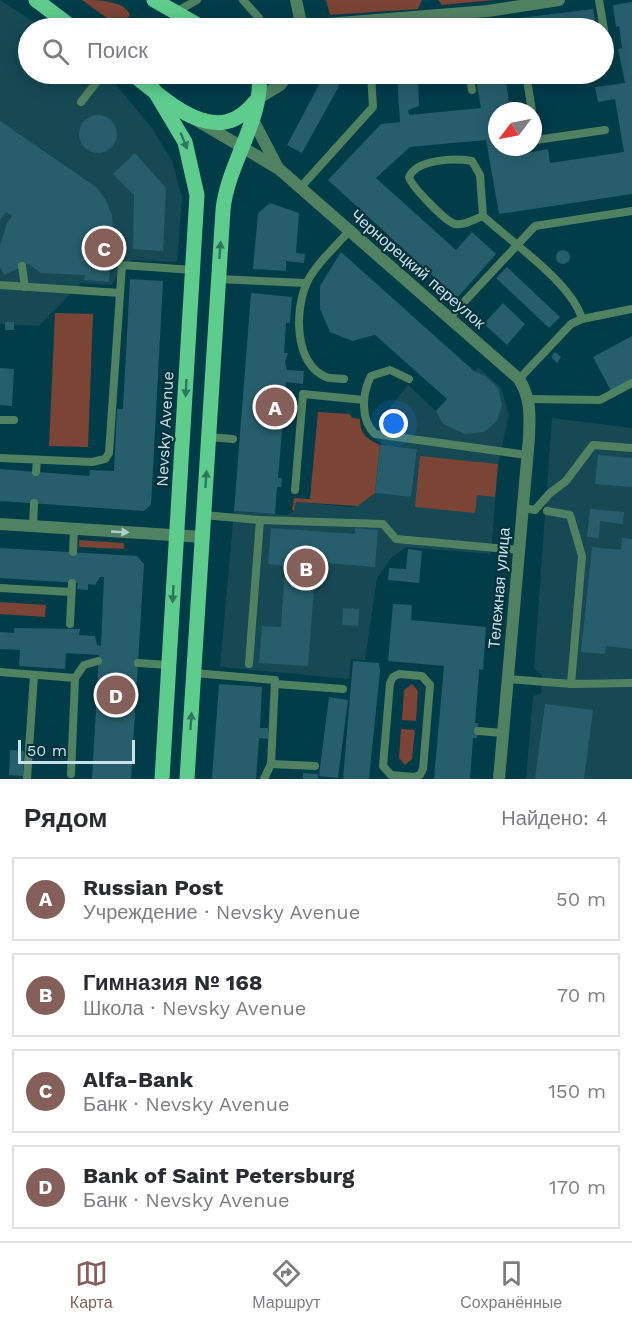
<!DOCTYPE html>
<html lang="ru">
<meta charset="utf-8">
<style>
:root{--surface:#fff;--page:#f2f2f3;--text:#2b2b33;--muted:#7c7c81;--line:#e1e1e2;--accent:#855f59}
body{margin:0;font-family:"Work Sans",sans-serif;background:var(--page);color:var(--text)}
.compass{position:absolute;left:488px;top:102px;width:54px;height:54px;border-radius:50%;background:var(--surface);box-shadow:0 3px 15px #0003;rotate:238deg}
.scale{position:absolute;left:18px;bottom:15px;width:117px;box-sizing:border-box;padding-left:6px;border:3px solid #c6e1e8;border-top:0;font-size:16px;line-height:21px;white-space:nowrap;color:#c6e1e8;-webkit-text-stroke:4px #05313b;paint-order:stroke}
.you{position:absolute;left:394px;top:424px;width:21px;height:21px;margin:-15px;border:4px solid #fff;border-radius:50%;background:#1a73e8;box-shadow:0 0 0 9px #1a73e833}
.badge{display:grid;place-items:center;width:39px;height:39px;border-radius:50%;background:var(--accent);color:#fff;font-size:20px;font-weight:700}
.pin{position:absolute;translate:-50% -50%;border:3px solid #fff;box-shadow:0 2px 6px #0006}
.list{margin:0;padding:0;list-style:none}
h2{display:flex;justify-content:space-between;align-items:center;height:78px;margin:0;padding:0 24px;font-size:26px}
h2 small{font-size:20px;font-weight:400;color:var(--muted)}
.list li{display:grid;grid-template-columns:39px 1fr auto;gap:18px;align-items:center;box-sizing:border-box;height:84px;margin:0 12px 12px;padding:0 12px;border:2px solid var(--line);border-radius:0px}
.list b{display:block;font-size:22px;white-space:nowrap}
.list p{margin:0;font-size:20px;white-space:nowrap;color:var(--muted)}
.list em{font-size:20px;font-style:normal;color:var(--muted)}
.icon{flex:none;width:33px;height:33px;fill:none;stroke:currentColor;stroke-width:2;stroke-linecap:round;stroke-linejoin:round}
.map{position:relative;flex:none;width:632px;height:779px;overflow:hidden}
.search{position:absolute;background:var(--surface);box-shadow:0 3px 15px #0003;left:18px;right:18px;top:18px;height:66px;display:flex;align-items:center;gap:15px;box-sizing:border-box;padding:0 21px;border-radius:33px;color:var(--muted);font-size:22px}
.sheet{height:462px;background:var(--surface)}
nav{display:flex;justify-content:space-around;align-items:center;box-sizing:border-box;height:84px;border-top:2px solid var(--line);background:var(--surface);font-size:16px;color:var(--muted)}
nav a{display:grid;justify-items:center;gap:3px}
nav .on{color:var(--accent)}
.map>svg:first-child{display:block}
.built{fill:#174955}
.green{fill:#7b4435}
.building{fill:#265e6b}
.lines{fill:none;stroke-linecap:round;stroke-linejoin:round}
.service{stroke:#508262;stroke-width:8}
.minor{stroke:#508262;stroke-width:12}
.tertiary{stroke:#508262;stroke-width:12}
.primary{stroke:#5ecc8d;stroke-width:15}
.oneway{fill:#2d7760}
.oneway2{fill:#aececd}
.labels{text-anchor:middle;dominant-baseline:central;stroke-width:4.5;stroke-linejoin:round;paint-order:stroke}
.street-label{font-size:16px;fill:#c6e1e8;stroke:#05313b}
</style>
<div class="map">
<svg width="632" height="779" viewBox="0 0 632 779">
<rect width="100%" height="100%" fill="#003d49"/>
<g class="built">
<path d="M0,0L43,28H28V74H107L152,128L172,161L182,197L177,262L131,260L111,285L81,283L39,326L0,324Z"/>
<path d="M478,367L501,388L509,415L498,464L491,554L406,547L391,558L377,578L365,660L351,659L349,679L220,667L234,511L287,515L294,511L296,502L351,507L358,506L375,493L411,497L417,449L380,445L386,412L408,385L436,411Z"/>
<path d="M552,418L632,428V779H526L533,696L541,693L542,675L534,669Z"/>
</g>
<g class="green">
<path d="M82,0C98,0 124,0 130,15L123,25L118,26Z"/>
<path d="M326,0H422L418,9L330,15Z"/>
<path d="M438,0H495L442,5Z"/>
<path d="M55,313L93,314L88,447L49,446Z"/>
<path d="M318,412L350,414L352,418L360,419C360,434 367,439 380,445L375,493L358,506L296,502L294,511L292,510L294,498L310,499Z"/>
<path d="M420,456L498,464L495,497L477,495L475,513L415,507Z"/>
<path d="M79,540L124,543V549L79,547Z"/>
<path d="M0,602L46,605L45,617L0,614Z"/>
<path d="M412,684L418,691L416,721L402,720L404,690Z"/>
<path d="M401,729L415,730L412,759L405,765L399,758Z"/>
</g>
<g class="building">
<path d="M632,2V194L499,214L486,140L410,147L376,178L456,250L472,232L496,254L457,298L328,180L381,124L400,122L397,74H414L418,79L419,106L408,110L409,115L481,108L475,74H505L510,111H497V147H516L517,155L548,149L550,163L624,152L615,99L598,102L595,87L625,83L618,49L622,48L619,26L616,27L613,5Z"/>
<path d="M593,9L596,28H448V27Z"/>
<path d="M319,74H342L338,88L302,153L287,145L319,85L315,83Z"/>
<circle cx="98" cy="134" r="19"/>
<path d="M0,121L96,187L106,200L112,215L113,232L109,282L84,280L85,275L41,273L28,264L4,275L0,267V245L7,223L12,216L6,212L0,220Z"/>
<path d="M135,153L166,188L163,251L133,249L134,195L113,174Z"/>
<path d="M270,203L299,213L296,253L305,254L304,263L286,261V271L253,269L258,213Z"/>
<circle cx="563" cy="257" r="7"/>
<path d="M341,252L474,371L485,376L498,388L502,405L497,421L484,432L465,434L443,424L436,411L447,399L375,335L352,341L330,332L320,309V286Z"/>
<path d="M507,267L560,317L549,328L496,278Z"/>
<path d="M130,279L163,281L151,505L144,511L0,501V469L89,476L90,470L114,471L117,409H123Z"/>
<path d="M251,293L292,297L290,323H286L284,353H288L285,362L287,370L304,371L303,384L286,382L285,397H288L287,407H284L278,478H282L281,487H277L275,514L234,511Z"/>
<path d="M503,303L525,324L507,345L484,324Z"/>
<rect x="5" y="322" width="9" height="8"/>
<path d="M632,336V380L611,391L593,357Z"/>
<path d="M555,352L561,357L557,363L551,357Z"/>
<path d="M0,368L14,369L12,406L0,405Z"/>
<path d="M380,445L417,449L411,497L375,493Z"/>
<path d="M598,455L632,458V487L595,484Z"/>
<path d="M590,509L624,512L623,524L600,521L599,538L587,537Z"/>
<path d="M271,528L355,534V528L378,530L375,567L316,562L308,666L259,663L262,626L281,627L285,566L268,564Z"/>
<path d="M622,538L632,539V649L606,646L605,654L581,652L592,547L621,550Z"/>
<path d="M0,548L137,556L144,564L131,779H92L99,655L66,653L65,669L19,666L20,650L0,649V632L14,633V628L80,629L79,635L95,636L97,645L101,646L104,577H100L95,585L88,584V590L77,589L78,583L0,578Z"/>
<path d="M408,549L422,551L419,583L388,580L389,568L406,569Z"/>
<path d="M393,604L412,605L411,620L486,627L483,670L479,669V673L475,723H478L477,738H473L470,779H434L444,666L388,661Z"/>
<path d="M343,608L359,609L358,626L342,625Z"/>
<path d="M353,661L379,663L380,671L369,779H343Z"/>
<path d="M219,684L262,687L260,728H268V739L259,738L256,779H212Z"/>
<path d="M329,697L348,700L338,778L319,776Z"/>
<path d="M545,704L593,710L584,779H535Z"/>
<path d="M10,750L24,751L23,776L9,775Z"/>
<path d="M303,773L318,774V779H303Z"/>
</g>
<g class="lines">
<g class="service">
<path d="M243,0L259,18L262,28"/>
<path d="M599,0L607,48H604"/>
<path d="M174,13L197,0"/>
<path d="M465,14V25"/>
<path d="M469,74L472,90"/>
<path d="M526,74L532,111"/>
<path d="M81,102L103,74"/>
<path d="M533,119L536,140L605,130"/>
<path d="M300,188L373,107L371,74"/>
<path d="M483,216C475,219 463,226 455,224C446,222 411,186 409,177C417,159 454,158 472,161L480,175L483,216C511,242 572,283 582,319"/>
<path d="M22,266L25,287"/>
<path d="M218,279L306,283"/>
<path d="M0,285L120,293"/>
<path d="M449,318L535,226L632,211"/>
<path d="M344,379C339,378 331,379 326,377C294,363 295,311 306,285C312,268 337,245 349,231"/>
<path d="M409,379L390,370L371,376C362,393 360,420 375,434L527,455"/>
<path d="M519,379L571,324L582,319L632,309"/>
<path d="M528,399L600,400L632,383"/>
<path d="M0,420H14"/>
<path d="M209,437L233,439"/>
<path d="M0,458L92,462L105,459L109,453L122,265L193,270"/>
<path d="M36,472L37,460"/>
<path d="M295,490L303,394L364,400"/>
<path d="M523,508L535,510L549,494L566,481L593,445L632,448"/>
<path d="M547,511L570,515L582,556L571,684"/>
<path d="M204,515L260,520"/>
<path d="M33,526L34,503"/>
<path d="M73,552L74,529"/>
<path d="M0,588L71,592"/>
<path d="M70,624L72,583"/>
<path d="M138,663L169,665"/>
<path d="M249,664L260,520L383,524L396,539L519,550"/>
<path d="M0,672L75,678"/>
<path d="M194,673L275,680L271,764L264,779"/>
<path d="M399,674L422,676L430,685L423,769L420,775L414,777L391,775L383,766L390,683L393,677Z"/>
<path d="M508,679L571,684L632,683"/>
<path d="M276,684L343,689"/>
<path d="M478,731L503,733"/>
<path d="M271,764L315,766"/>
<path d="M71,774L75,678L84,665L98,661"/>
<path d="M27,779L34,675"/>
</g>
<g class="minor">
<path d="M296,0L302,28"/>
<path d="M302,26L488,11L559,0"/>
<path d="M257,99L280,85L289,74"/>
<path d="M0,524L203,537"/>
</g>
<g class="tertiary">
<path d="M252,118L278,168"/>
<path d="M198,121L279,169L519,379C531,398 530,416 529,438L499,779"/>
</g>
<g class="primary">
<path d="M36,0L73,28"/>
<path d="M154,0L203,28"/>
<path d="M132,74C168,101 216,151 255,102"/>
<path d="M154,90L185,142L197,195L162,779"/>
<path d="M187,779L223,210C227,165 264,118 259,74"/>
</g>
</g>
<defs><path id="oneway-solid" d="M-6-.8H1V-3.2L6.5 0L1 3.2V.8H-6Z" transform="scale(1.5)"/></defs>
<g class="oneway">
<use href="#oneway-solid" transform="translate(184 141) rotate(68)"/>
<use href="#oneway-solid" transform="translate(220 250) rotate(-86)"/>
<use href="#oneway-solid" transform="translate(186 388) rotate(93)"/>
<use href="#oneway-solid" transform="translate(206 479) rotate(-86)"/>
<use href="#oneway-solid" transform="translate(173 594) rotate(93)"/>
<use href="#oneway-solid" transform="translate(191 721) rotate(-86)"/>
</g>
<use class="oneway2" href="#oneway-solid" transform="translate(120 532) rotate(3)"/>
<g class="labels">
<g class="street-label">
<text transform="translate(418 269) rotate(41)">Чернорецкий переулок</text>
<text transform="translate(165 429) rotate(-87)">Nevsky Avenue</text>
<text transform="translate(499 588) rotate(-85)">Тележная улица</text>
</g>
</g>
</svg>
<svg class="compass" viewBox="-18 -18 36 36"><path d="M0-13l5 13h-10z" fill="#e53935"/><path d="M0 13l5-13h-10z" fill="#7c7c81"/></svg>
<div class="scale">50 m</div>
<div class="you"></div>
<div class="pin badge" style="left:275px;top:407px">A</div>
<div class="pin badge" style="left:306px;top:568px">B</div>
<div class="pin badge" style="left:104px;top:248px">C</div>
<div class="pin badge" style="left:116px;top:695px">D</div>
<div class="search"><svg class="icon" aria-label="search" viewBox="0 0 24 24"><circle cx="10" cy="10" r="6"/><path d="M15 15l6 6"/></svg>Поиск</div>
</div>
<section class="sheet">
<h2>Рядом<small>Найдено: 4</small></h2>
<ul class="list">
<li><span class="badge">A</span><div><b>Russian Post</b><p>Учреждение · Nevsky Avenue</p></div><em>50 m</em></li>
<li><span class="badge">B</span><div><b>Гимназия № 168</b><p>Школа · Nevsky Avenue</p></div><em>70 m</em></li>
<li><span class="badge">C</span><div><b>Alfa-Bank</b><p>Банк · Nevsky Avenue</p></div><em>150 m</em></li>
<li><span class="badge">D</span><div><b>Bank of Saint Petersburg</b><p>Банк · Nevsky Avenue</p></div><em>170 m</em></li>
</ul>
</section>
<nav>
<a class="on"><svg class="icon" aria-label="map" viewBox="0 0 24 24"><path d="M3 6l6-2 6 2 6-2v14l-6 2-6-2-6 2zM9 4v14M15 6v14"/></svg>Карта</a>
<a><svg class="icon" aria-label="directions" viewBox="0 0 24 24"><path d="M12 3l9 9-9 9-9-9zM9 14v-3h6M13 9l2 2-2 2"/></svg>Маршрут</a>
<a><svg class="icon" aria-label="saved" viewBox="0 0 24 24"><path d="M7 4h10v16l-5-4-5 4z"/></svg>Сохранённые</a>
</nav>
